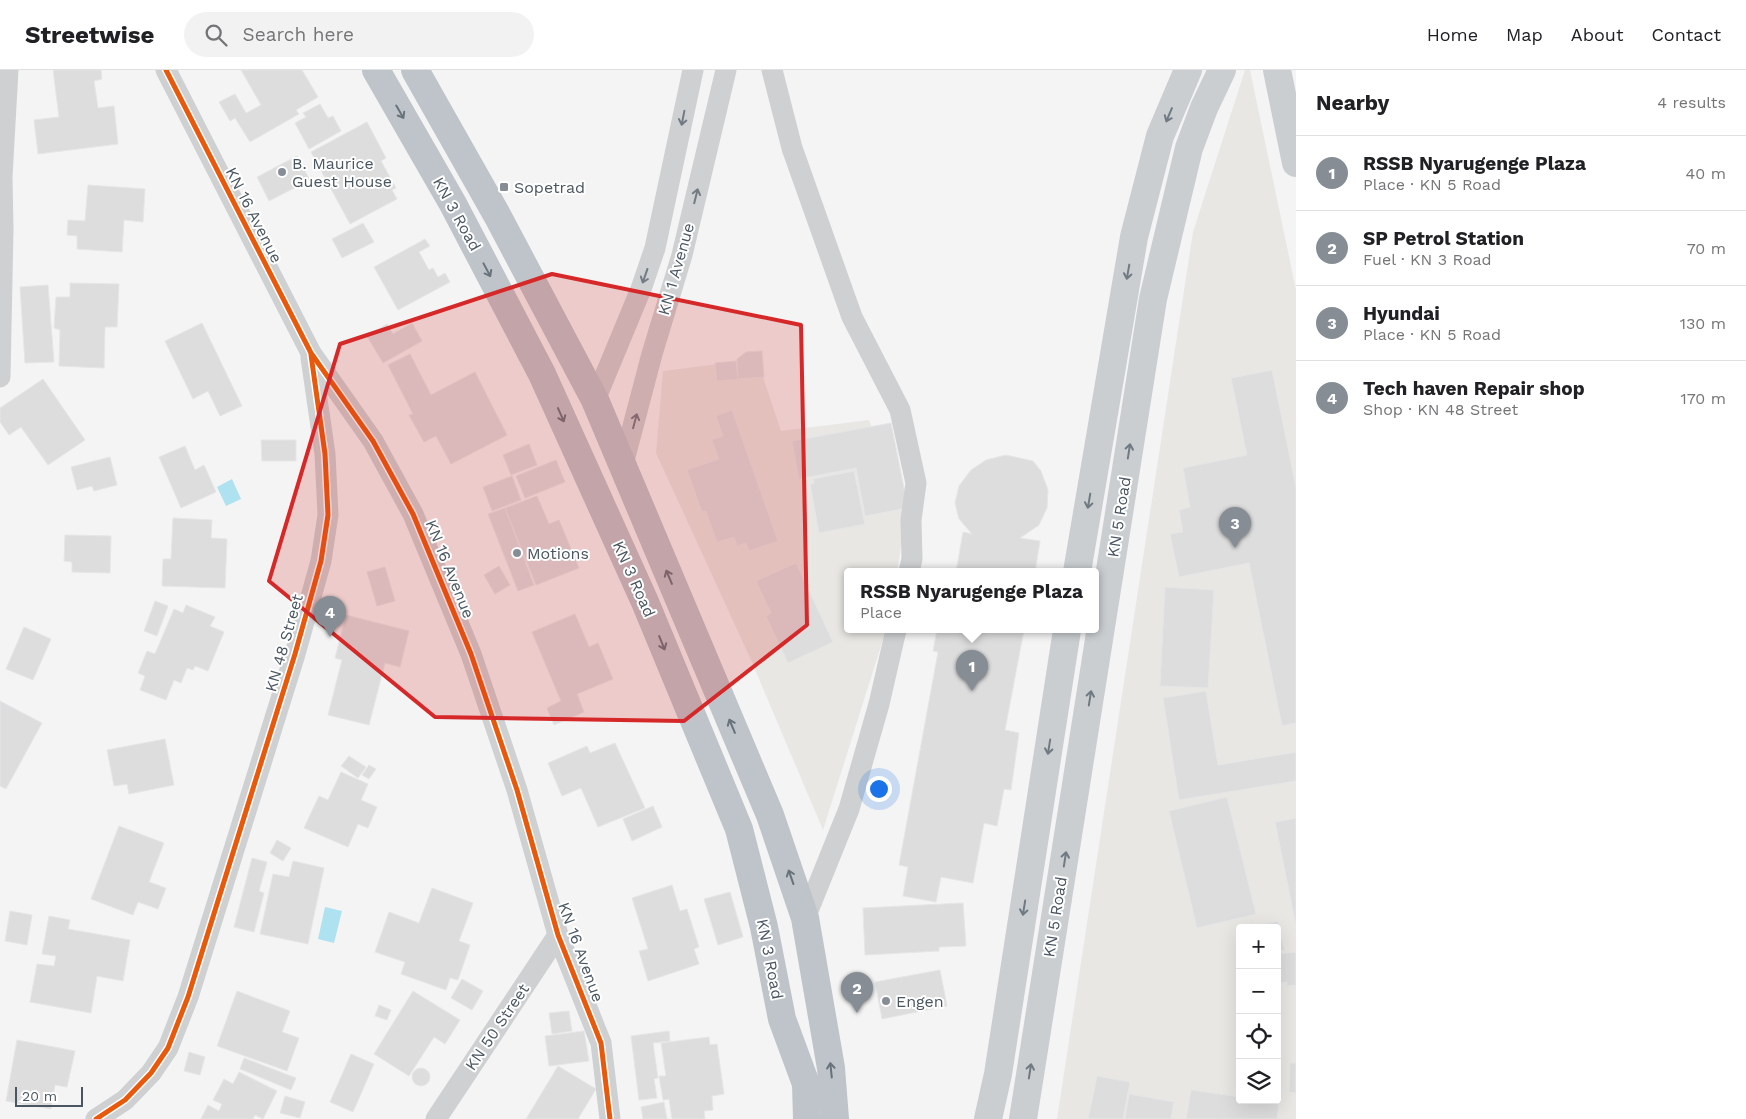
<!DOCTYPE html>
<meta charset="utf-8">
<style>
:root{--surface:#fff;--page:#f2f2f2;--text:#202124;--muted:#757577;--line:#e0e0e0;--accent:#868d94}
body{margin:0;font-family:"Work Sans",sans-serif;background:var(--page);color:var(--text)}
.controls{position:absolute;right:15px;bottom:15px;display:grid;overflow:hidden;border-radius:5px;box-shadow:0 5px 20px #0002}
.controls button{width:45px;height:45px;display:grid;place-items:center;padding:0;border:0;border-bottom:1px solid var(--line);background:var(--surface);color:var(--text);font:25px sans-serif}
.scale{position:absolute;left:15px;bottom:12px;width:68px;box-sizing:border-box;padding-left:5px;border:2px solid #4a5661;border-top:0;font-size:14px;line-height:18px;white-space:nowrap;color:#4a5661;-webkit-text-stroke:4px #fff;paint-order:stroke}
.you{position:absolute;left:878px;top:718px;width:18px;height:18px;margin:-12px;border:4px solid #fff;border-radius:50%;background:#1a73e8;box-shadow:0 0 0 8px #1a73e833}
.badge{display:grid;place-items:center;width:32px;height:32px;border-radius:50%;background:var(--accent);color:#fff;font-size:16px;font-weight:700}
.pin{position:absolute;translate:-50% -41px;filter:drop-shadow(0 1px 2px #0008)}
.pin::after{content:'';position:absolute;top:26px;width:18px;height:15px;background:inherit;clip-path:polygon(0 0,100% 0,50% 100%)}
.popup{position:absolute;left:844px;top:498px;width:255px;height:65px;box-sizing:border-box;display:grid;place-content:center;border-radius:5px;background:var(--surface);filter:drop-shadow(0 1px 4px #0005);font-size:16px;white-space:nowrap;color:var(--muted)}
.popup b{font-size:19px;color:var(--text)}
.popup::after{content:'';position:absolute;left:50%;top:100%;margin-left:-10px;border:10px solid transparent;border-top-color:var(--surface)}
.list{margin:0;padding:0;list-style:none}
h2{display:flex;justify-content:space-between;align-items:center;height:65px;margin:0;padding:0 20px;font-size:21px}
h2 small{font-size:16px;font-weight:400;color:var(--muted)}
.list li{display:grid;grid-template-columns:32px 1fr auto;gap:15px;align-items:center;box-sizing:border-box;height:75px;padding:0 20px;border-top:1px solid var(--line)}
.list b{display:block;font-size:19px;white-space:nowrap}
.list p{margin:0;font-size:16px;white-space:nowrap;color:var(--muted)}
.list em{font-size:16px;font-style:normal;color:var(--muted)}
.icon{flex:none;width:28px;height:28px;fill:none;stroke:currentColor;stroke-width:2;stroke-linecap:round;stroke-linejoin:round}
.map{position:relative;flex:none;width:1296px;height:1049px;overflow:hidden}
header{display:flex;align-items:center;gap:30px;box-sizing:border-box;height:70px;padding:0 25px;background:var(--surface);border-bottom:1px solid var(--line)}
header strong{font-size:24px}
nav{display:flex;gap:28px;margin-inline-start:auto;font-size:18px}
.search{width:350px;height:45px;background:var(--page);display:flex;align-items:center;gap:12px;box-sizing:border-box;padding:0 18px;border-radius:28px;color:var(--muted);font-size:19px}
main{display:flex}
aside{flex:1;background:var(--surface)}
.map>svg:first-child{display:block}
.commercial{fill:#e8e7e3;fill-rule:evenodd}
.water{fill:#aee2f0}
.building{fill:#ddddde;stroke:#e5e6e7}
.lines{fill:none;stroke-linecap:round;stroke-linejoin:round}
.minor{stroke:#ced0d2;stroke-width:21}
.major{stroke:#caced1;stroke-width:28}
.highway{stroke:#bec4c9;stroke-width:28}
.cycleway-casing{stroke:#fff;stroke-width:8}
.cycleway{stroke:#e8590c;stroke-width:5}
.oneway{stroke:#67727b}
.oneway2{stroke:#707a83}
.oneway3{stroke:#727b83}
.marked{fill:#d62828;fill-opacity:0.2;stroke:#d62828;stroke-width:4;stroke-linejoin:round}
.poi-dot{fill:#868d94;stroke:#fff;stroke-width:2}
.labels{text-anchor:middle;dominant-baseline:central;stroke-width:4;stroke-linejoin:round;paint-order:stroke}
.poi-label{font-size:16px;fill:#4a5661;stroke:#fff;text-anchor:start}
.street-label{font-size:16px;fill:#4a5661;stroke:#fff}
</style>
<header>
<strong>Streetwise</strong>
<div class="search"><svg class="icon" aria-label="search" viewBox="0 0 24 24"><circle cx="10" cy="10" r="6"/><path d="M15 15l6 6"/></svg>Search here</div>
<nav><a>Home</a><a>Map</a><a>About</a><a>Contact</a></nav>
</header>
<main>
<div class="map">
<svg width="1296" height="1049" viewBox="0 0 1296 1049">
<rect width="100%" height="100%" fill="#f4f4f4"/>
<g class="commercial">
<path d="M1245,0H1250L1296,220V1049H1057L1193,162ZM1240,858H1277V1030H1240Z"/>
<path d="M757,289L781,361L869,350L905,451L897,502H848V560H886L823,760L751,590L656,383L663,301Z"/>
</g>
<g class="water">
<path d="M232,409L241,429L226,436L217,417Z"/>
<path d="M325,837L342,841L334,873L318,869Z"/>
</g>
<g class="building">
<path d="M53,0H101L102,9L94,11L98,38L114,36L118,74L38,84L34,50L59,47Z"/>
<path d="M241,0H302L318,27L296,40L299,44L250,72L235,48L230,51L219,32L235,24L246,43L261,35Z"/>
<path d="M320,34L328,48L333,46L341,61L309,79L295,53L306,47L303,43Z"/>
<path d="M367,52L386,88L381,91L396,118L392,120L397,129L350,154L311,82Z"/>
<path d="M297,86L310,110L269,131L257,107Z"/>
<path d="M88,115L145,119L143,152L124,150L122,182L77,179V166L67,165L68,150L85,151Z"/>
<path d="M363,153L374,172L342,188L332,169Z"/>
<path d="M425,169L430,176L419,182L429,200L433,198L438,207L445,203L450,212L398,240L374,197Z"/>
<path d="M70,213L119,214L117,257H105L104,298L59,296L60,260L54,258L56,227H70Z"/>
<path d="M48,215L54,292L25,293L20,217Z"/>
<path d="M202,253L242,336L220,346L208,321L193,329L165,271Z"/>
<path d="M412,253L422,271L383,293L367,266L387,254L393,264Z"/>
<path d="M762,281L764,307L738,309L737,289L746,282Z"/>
<path d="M410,284L431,325L475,302L507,365L451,394L436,366L424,372L409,345L413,344L388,295Z"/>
<path d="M736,291L738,309L717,311L715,293Z"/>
<path d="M1272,300L1296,417V653L1282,656L1249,493L1179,507L1170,464L1183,462L1179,440L1190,437L1183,398L1247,385L1231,308Z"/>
<path d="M43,309L85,370L48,395L21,357L9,365L0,352V338Z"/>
<path d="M732,340L778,471L749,481L746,473L737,476L734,467L717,472L706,441L702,442L687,400L719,389L712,370L723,366L716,346Z"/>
<path d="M891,353L908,438L865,446L856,398L799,409L792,371Z"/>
<path d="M261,370H296V391H262Z"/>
<path d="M529,374L537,395L511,405L503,385Z"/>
<path d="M185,376L195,400L204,395L216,422L181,438L159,387Z"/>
<path d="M1006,385L1033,391L1041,401L1048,420L1047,438L1039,455L1020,468L1040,471L1035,502H956L963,462L972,464L959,449L955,433L959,416L971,400L986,390Z"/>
<path d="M110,387L117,415L94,421L92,416L77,420L71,397Z"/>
<path d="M556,390L565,412L525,428L516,406Z"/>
<path d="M854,401L865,454L819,463L810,414L814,413L813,409Z"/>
<path d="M512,406L521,430L492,441L483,417Z"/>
<path d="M537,426L549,454L559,450L579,498L536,515L505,438Z"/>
<path d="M505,438L534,515L518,521L488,444Z"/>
<path d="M173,448L212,450L211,468L227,469L225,518L162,516L163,489H171Z"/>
<path d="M65,465L111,466L110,503L72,502V492L64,491Z"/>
<path d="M796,493L833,572L788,593L766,546L771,543L756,511Z"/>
<path d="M499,496L510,515L495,524L484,505Z"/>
<path d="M385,497L395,531L377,536L367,502Z"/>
<path d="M1165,517L1214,520L1208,618L1160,616Z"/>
<path d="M155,531L168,536L157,566L144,561Z"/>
<path d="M186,535L215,547L210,556L224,562L208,601L195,596L193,600L187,598L181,613L174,610L166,630L140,620L145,606L138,603L147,581L155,584L174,539L183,543Z"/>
<path d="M575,544L589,577L598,573L613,609L577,624L584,642L554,655L547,638L561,631L532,562Z"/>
<path d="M346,545L409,561L400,597L385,593L369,655L328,645L342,590L335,588Z"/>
<path d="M24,557L51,569L33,610L6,599Z"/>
<path d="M937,560H1024L1005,660L1019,663L1011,720L1004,719L997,756L984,753L973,813L941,807L936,832L903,826L908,797L899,795L938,582L933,581Z"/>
<path d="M1206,621L1218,695L1296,682V711L1179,730L1163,628Z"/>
<path d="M0,631L42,653L6,719L0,716Z"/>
<path d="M165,669L174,715L129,724L127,714L114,716L107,680Z"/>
<path d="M615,673L645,738L598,757L581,718L562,726L548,693L587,676L590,683Z"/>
<path d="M349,686L366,697L358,708L341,696Z"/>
<path d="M369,695L376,699L369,709L362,705Z"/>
<path d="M341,702L368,714L361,730L377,737L368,758L358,754L348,777L304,758L319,726L328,730Z"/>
<path d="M1227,727L1256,844L1197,858L1169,741Z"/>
<path d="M653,736L662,757L632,771L623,749Z"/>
<path d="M1296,748V856L1275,752Z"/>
<path d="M119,756L164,773L149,812L166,818L158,839L138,832L133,845L91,829Z"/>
<path d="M277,770L291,778L283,791L270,783Z"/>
<path d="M252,788L267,792L259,821L264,823L254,862L234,857Z"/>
<path d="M293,791L324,798L308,874L260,864L273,804L289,807Z"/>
<path d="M672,815L680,841L687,839L699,877L694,879L699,894L648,911L639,881L648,879L632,828Z"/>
<path d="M432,818L473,833L459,871L470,875L458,910L450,908L446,920L401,904L405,892L375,882L389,842L419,853Z"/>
<path d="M730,822L743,867L718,875L704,829Z"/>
<path d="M963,833L966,876L939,877V881L865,885L863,838Z"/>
<path d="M10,841L32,845L27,875L5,871Z"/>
<path d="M49,846L70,850L68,859L130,870L123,911L97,906L91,943L30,932L37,894L54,896L56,886L42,884Z"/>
<path d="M1278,851L1284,880L1277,881V858H1246Z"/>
<path d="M1296,882V915L1287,916V912L1277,913V884Z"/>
<path d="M940,900L947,936L882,949L875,912Z"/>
<path d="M462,909L483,921L472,940L451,928Z"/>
<path d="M237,921L290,941L282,962L299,968L287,1001L217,976Z"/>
<path d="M413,921L460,950L445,974L434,967L409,1006L374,984Z"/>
<path d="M379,935L391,940L387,950L375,946Z"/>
<path d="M569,941L572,961L552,964L549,943Z"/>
<path d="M584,961L589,991L549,996L545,966Z"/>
<path d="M669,961L670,971L653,973L658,1008L654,1009L657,1028L639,1030L631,966Z"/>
<path d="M709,967L710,975L717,974L724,1024L712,1026L713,1040L704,1041L705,1049H672L669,1029L663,1030L659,1006H666L661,973Z"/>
<path d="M17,970L75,981L67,1017L55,1015L51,1039L6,1031Z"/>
<path d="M189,982L205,987L200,1005L184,1001Z"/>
<path d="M351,984L374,994L353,1042L330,1032Z"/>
<path d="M244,988L296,1008L291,1020L240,999Z"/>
<path d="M1290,993H1296V1023L1289,1022Z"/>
<path d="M558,996L596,1019L578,1049H526Z"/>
<circle cx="421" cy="1007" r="9"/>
<path d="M239,1002L277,1021L263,1049L255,1045L253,1049H201L208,1035L219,1041L222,1034L213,1030L224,1009L233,1014Z"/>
<path d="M1097,1006L1130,1012L1123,1049H1088Z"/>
<path d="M1191,1020L1240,1027V1030H1258L1279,1034L1277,1049H1186Z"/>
<path d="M1129,1024L1174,1032L1171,1049H1125Z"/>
<path d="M285,1026L305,1032L300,1048L280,1043Z"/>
<path d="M664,1032L667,1049H643L641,1037Z"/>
</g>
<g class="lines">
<g class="minor">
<path d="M166,0L311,283L373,371L413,444L471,584L517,720L558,865L601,973L610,1049"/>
<path d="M772,0L792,78L852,247L900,340L916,413L911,450L912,489L909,502"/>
<path d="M0,307L3,160L2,107L8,0"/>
<path d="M595,330L641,219L655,178L693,0"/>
<path d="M622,398L652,284L682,185L726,0"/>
<path d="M805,848L849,739L879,634L896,560"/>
<path d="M96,1049L125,1030L151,1003L168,978L188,927L295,584L321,491L328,445L325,384L311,288"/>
<path d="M436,1049L558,865"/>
</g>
<g class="major">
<path d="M1277,0L1296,93"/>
<path d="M1077,502L1134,167L1160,66L1188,0"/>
<path d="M988,1049L998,1004L1067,560"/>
<path d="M1023,1049L1153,229L1189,78L1204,38L1222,0"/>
</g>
<g class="highway">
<path d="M376,0L453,134L542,304L645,532L739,759L764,857L782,949L806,1014L807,1049"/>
<path d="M415,0L497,145L595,330L770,745L805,848L831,998L835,1049"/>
</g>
<defs>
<g id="cycleway">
<path d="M166,0L311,283L373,371L413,444L471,584L517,720L558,865L601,973L610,1049"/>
<path d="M96,1049L125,1030L151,1003L168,978L188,927L295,584L321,491L328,445L325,384L311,285"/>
</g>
</defs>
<use href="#cycleway" class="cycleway-casing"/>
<use href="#cycleway" class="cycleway"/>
</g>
<defs><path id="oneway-shaft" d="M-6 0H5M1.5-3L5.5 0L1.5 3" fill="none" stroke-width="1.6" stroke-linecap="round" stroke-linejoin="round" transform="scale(1.25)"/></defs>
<g class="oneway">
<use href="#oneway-shaft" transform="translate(400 42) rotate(60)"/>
<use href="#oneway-shaft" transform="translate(487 200) rotate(62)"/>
<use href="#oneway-shaft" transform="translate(561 345) rotate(66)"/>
<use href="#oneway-shaft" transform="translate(669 507) rotate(-113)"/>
<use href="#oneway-shaft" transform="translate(662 573) rotate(68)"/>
<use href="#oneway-shaft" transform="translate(732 656) rotate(-113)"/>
<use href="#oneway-shaft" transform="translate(791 807) rotate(-109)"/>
<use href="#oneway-shaft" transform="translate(831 1000) rotate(-96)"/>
</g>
<g class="oneway2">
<use href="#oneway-shaft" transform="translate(1169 45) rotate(113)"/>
<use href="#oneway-shaft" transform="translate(1128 202) rotate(100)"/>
<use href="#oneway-shaft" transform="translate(1129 381) rotate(-81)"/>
<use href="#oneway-shaft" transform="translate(1089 431) rotate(100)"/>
<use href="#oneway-shaft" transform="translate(1090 628) rotate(-81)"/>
<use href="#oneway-shaft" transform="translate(1049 677) rotate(99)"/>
<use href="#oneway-shaft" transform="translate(1065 789) rotate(-81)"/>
<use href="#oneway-shaft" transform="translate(1024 838) rotate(99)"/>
<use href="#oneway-shaft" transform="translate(1030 1001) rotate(-81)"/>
</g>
<g class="oneway3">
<use href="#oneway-shaft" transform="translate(683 48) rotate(101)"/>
<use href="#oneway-shaft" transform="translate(696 126) rotate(-76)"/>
<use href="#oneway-shaft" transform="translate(645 206) rotate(109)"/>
<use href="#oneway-shaft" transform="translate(635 351) rotate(-75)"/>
</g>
<path class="marked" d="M552,204L801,255L807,555L684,651L435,647L269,511L340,274Z"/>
<g class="poi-dot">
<circle cx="282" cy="102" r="5"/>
<rect x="499" y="112" width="10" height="10" rx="2.5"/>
<circle cx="517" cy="483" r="5"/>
<circle cx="886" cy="931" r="5"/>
</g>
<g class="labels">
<g class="poi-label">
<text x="292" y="93">B. Maurice<tspan x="292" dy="18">Guest House</tspan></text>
<text x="514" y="117">Sopetrad</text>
<text x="527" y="483">Motions</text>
<text x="896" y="931">Engen</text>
</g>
<g class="street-label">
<text transform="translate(457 144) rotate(61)">KN 3 Road</text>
<text transform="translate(254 145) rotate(63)">KN 16 Avenue</text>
<text transform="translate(676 199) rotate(-74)">KN 1 Avenue</text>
<text transform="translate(1119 447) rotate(-81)">KN 5 Road</text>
<text transform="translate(450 499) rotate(68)">KN 16 Avenue</text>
<text transform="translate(634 509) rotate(66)">KN 3 Road</text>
<text transform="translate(284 573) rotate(-74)">KN 48 Street</text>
<text transform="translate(1055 847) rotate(-81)">KN 5 Road</text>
<text transform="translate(581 882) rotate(70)">KN 16 Avenue</text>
<text transform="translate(770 889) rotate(79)">KN 3 Road</text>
<text transform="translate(497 957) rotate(-56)">KN 50 Street</text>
</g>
</g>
</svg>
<div class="controls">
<button>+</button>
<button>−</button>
<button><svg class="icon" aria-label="locate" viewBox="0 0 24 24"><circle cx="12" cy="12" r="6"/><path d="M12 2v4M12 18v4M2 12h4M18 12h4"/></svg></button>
<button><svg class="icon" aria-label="layers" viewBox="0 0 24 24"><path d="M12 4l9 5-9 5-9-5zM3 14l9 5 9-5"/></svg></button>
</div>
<div class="scale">20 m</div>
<div class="you"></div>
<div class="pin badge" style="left:972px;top:621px">1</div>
<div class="popup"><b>RSSB Nyarugenge Plaza</b>Place</div>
<div class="pin badge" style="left:857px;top:943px">2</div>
<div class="pin badge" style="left:1235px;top:478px">3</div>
<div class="pin badge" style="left:330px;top:567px">4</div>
</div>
<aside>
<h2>Nearby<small>4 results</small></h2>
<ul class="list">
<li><span class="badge">1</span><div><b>RSSB Nyarugenge Plaza</b><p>Place · KN 5 Road</p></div><em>40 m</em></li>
<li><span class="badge">2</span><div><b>SP Petrol Station</b><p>Fuel · KN 3 Road</p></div><em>70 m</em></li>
<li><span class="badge">3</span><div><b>Hyundai</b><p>Place · KN 5 Road</p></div><em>130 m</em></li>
<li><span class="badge">4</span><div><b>Tech haven Repair shop</b><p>Shop · KN 48 Street</p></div><em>170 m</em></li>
</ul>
</aside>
</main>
